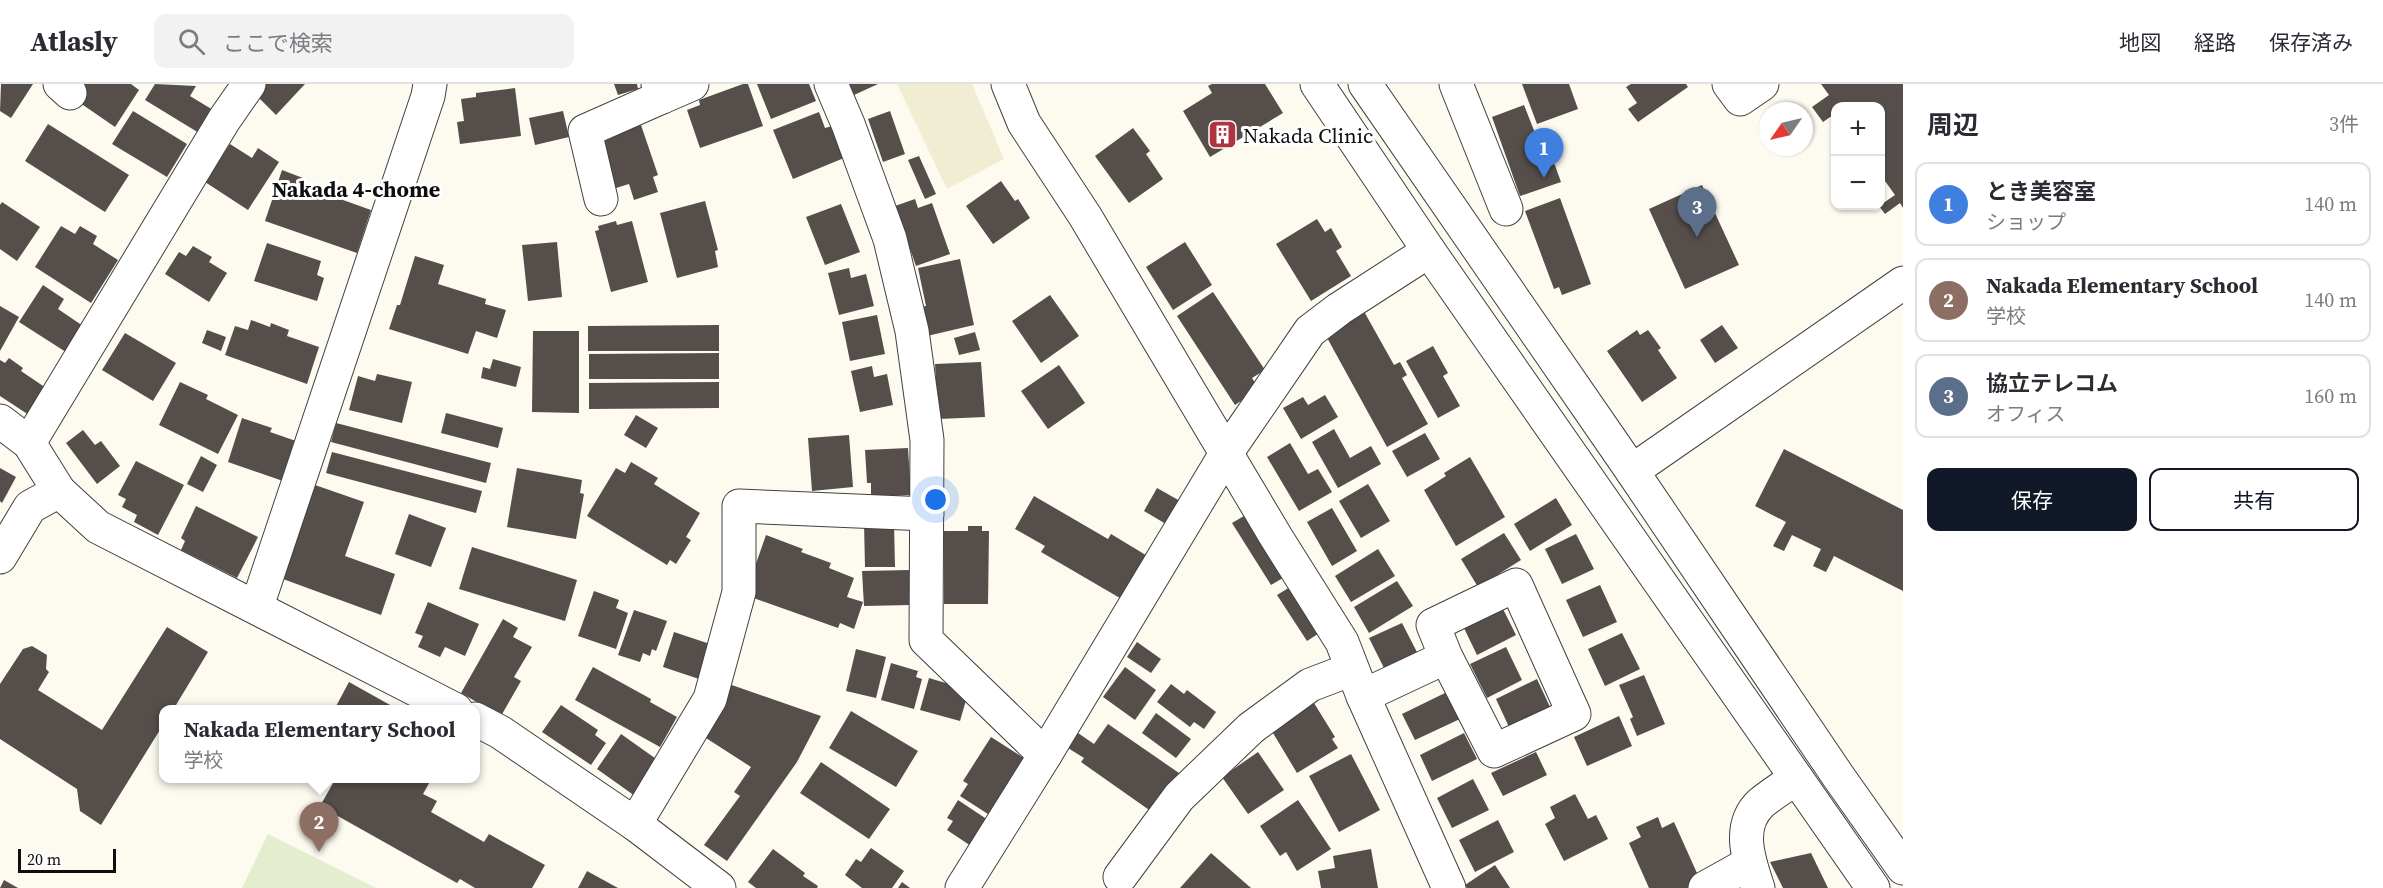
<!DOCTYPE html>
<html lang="ja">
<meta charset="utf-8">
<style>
:root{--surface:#fff;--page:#f2f2f3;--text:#2b2b33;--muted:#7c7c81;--line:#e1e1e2;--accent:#111827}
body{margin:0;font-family:"Source Serif 4","Noto Sans JP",serif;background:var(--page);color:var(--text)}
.controls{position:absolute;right:18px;top:18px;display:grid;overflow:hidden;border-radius:12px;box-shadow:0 2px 4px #0004}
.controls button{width:54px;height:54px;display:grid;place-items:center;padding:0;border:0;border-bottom:2px solid var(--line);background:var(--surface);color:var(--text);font:30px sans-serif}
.compass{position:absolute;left:1759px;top:18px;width:54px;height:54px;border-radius:50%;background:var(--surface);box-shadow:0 2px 4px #0004;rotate:236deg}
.scale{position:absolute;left:18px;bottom:15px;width:98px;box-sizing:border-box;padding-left:6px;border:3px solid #0e0e0e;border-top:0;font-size:16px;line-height:21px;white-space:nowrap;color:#0e0e0e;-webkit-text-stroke:4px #fff;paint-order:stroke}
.you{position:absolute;left:936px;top:416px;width:21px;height:21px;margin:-15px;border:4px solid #fff;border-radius:50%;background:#1a73e8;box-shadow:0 0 0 9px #1a73e833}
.badge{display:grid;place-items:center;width:39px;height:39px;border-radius:50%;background:var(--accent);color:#fff;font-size:20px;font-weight:700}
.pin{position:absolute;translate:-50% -50px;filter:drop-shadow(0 2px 3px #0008)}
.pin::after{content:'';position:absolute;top:32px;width:21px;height:18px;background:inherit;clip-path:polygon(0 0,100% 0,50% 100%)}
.popup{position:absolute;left:159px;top:621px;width:321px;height:78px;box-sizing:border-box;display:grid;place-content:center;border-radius:12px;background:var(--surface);filter:drop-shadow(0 2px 4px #0005);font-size:20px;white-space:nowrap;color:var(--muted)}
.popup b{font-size:22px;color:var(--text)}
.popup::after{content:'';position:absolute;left:50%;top:100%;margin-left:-12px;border:12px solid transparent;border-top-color:var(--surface)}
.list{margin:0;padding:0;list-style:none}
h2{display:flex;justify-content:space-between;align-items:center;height:78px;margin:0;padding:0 24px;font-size:26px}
h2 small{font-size:20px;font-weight:400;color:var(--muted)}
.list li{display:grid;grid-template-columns:39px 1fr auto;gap:18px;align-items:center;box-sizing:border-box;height:84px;margin:0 12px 12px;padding:0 12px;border:2px solid var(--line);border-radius:12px}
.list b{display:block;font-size:22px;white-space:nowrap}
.list p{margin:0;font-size:20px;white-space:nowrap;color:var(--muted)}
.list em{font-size:20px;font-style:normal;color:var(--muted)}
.actions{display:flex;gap:12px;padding:18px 24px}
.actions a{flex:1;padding:14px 0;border:2px solid var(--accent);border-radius:12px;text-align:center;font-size:21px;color:var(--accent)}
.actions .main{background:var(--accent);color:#fff}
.icon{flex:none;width:33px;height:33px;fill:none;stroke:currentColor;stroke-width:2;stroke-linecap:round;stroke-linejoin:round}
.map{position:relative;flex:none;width:1903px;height:804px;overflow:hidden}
header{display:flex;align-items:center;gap:36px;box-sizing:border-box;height:84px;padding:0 30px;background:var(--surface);border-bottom:2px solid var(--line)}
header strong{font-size:28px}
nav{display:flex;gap:33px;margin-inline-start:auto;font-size:21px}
.search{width:420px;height:54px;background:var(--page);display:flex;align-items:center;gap:15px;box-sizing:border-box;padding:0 21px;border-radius:12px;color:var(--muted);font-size:22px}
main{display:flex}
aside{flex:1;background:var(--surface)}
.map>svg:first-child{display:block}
.farmland{fill:#f1edd2}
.pitch{fill:#e4edcd}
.building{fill:#554e4b}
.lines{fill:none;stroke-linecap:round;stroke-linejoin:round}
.minor-casing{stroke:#414141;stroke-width:35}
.minor{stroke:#fff;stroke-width:33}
.labels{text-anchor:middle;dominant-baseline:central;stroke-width:6;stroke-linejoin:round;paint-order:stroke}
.poi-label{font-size:21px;fill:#0e0e0e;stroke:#fff;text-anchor:start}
.neighbourhood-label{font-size:22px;font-weight:bold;fill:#0e0e0e;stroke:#fff}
</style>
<header>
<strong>Atlasly</strong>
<div class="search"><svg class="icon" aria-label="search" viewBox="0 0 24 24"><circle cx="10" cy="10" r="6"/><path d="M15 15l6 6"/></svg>ここで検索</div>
<nav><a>地図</a><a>経路</a><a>保存済み</a></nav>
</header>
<main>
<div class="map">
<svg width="1903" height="804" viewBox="0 0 1903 804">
<rect width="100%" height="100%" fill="#fdfaf0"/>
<path class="farmland" d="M897,0H972L1004,75L947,105Z"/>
<path class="pitch" d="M268,750L376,804H242Z"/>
<g class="building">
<path d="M1,0H33L11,34L0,27Z"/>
<path d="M79,0H131L139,6L115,43L70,12Z"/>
<path d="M155,0L196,2L190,12L213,26L199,49L145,16Z"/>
<path d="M265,0H305L276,31L255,10Z"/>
<path d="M614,0H637L638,5L618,11Z"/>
<path d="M743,0H748L763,42L700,64L687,26L700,21L699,16Z"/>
<path d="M757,0H809L816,17L771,35Z"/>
<path d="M849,0H878L854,11Z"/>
<path d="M1212,0H1265L1283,29L1210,73L1183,27L1212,9L1208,2Z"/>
<path d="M1522,0H1569L1578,25L1537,40Z"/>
<path d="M1631,0H1686L1688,3L1638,38L1628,25L1637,19L1626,3Z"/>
<path d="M1821,0H1903V124L1900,119L1885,130L1879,122L1895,111L1880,90V22H1836V29L1823,38L1812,23L1829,11Z"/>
<path d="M515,4L521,52L460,60L457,38L464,37L461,15L476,13V9Z"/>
<path d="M1524,21L1537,54L1544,51L1561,98L1520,112L1492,33Z"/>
<path d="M133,27L187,60L167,93L112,60Z"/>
<path d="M563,27L569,53L535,61L529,34Z"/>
<path d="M890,27L905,70L883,78L868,35Z"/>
<path d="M819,28L825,44L832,42L844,74L793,95L773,46Z"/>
<path d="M48,40L129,91L105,128L25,77Z"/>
<path d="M641,41L658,91L653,93L658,108L634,116L629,100L616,104L600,55Z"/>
<path d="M1133,44L1150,67L1146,70L1163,95L1129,119L1095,72Z"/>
<path d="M230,60L252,74L258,64L279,78L248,126L205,98Z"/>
<path d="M919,72L936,110L925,115L908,76Z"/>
<path d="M282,86L303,94L301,101L371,126L357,169L265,137Z"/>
<path d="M1001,97L1015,117L1018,115L1030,134L993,160L966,122Z"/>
<path d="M1702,101L1739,181L1685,205L1649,125Z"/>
<path d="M1560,114L1591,200L1562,211L1559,203L1554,205L1525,127Z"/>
<path d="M915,115L918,124L932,119L950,170L916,182L895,122Z"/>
<path d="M705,117L718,166L715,167L718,183L677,194L660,129Z"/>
<path d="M2,118L40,143L17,177L0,165V121Z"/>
<path d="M841,120L860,168L825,181L806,133Z"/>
<path d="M1317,135L1325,148L1331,144L1342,163L1336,167L1351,192L1311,217L1276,160Z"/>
<path d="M616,137L617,141L632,137L648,198L611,208L595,147L599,146L598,142Z"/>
<path d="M61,142L75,150L80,142L97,152L93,160L118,176L91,219L35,183Z"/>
<path d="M557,158L562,213L528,217L522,161Z"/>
<path d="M1185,158L1212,201L1173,226L1146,183Z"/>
<path d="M267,159L321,177L317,191L324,194L317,217L254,197Z"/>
<path d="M193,162L212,173L209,178L227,189L209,218L165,190L179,168L186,172Z"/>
<path d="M415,172L444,181L438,200L486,215L485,220L506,226L497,254L476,247L468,270L389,245L397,221H400Z"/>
<path d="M960,175L974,241L927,252L921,223L926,222L918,184Z"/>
<path d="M849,184L851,194L866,190L874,222L839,231L828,189Z"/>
<path d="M43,201L64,215L58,225L86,244L69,270L19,238Z"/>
<path d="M1213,208L1265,286L1252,294L1259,305L1235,321L1177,232Z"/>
<path d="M1050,211L1079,252L1041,279L1012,237Z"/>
<path d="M0,222L19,233L0,267Z"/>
<path d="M1361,222L1394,281L1400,278L1407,291L1402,294L1428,340L1387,363L1325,250Z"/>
<path d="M877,231L885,270L850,277L842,238Z"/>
<path d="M251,236L270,243L271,239L289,246L287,252L319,263L307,300L225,271L235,242L248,246Z"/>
<path d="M719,241V267H588V242Z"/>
<path d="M1722,241L1738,264L1715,279L1700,256Z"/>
<path d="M207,246L226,253L221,267L202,259Z"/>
<path d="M1637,246L1640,251L1648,246L1661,264L1658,266L1677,294L1642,318L1607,267Z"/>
<path d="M533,247H579V329L532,328Z"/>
<path d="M975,248L980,266L959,271L954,254Z"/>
<path d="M125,249L176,279L153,317L102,286Z"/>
<path d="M1433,262L1448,289L1443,292L1460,322L1438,334L1406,277Z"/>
<path d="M719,269V295H589V270Z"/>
<path d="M9,274L23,284L21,287L49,306L32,333L0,312V276L5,279Z"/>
<path d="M493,275L521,283L516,303L481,294L483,283L490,285Z"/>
<path d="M981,278L985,333L938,335L935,280Z"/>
<path d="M1059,281L1085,319L1048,345L1021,307Z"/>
<path d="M872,282L874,293L887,290L893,321L860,328L851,287Z"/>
<path d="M377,290L412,298L402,339L349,326L358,292L375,297Z"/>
<path d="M180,298L208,311L206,315L238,331L218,370L159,341Z"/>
<path d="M719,298V324L589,325V299Z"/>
<path d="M1325,311L1338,333L1301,355L1283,324L1303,313L1308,321Z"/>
<path d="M446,329L503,344L498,364L441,349Z"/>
<path d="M636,331L658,344L646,364L624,351Z"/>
<path d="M242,334L272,344L270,348L296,357L283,397L228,378Z"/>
<path d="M336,339L491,379L486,399L331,358Z"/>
<path d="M1334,345L1350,374L1371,362L1381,380L1338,404L1312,358Z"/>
<path d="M83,346L95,361L101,357L120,382L97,400L66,359Z"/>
<path d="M1425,349L1440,375L1407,393L1392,367Z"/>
<path d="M849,351L853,403L812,407L808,354Z"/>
<path d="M1290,359L1308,390L1318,385L1332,408L1299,427L1267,373Z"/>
<path d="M908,364L911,411L871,413V399H867L865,366Z"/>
<path d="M1784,365L1903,426V507L1834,472L1826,488L1813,482L1821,465L1792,451L1784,467L1773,462L1786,438L1755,422Z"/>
<path d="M332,368L482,407L476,429L326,389Z"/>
<path d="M201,372L217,381L203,408L187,400Z"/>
<path d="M1470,373L1505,433L1456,462L1424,406L1446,392L1444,389Z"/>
<path d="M136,377L184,401L158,451L134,438L137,431L122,423L126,415L118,411Z"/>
<path d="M631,378L658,394L654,400L700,429L686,453L691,456L676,480L670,476L667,481L587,432L616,384L625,389Z"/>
<path d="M0,384L16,393L2,419L0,417Z"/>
<path d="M517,384L582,396L580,409L584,410L576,455L507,443Z"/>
<path d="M1368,400L1390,437L1361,454L1339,417Z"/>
<path d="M315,401L364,418L345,472L395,490L381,531L283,495Z"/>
<path d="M1157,404L1180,417L1166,440L1144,427Z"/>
<path d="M1034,412L1108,455L1111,450L1149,473L1125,517L1041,468L1045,462L1015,445Z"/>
<path d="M1556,414L1572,441L1530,467L1514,440Z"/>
<path d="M196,422L258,453L237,494L181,466L185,457L181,454Z"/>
<path d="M1332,424L1357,467L1332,482L1307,438Z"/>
<path d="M1249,429L1288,491L1271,501L1232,439Z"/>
<path d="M409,430L446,444L431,483L395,470Z"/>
<path d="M864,439H894L895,483H865Z"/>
<path d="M968,442H982V447H989L988,520H944V447H968Z"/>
<path d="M1504,449L1521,476L1478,503L1461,475Z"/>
<path d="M1576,450L1594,485L1562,500L1545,465Z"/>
<path d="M766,451L803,465L801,468L831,479L829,484L854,494L847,513L863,518L854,545L840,539L838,544L745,511Z"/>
<path d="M472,463L577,496L565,537L459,505Z"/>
<path d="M1378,465L1395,492L1351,518L1335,492Z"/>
<path d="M910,486L911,521L864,522L862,487Z"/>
<path d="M1397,497L1413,522L1369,549L1354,523Z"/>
<path d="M1295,500L1324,546L1307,557L1277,511Z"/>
<path d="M1600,501L1617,538L1583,553L1566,516Z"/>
<path d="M594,507L619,516L616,524L628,529L616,565L578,552Z"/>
<path d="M428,518L479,540L465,572L445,563L440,573L418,563L423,552L415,549Z"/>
<path d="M1502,523L1516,551L1477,571L1463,542Z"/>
<path d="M634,526L667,537L656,567L652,565L650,572L643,569L640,578L618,571Z"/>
<path d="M503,535L518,544L513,553L532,563L514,593L521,597L501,632L461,609Z"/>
<path d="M1402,539L1420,574L1387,590L1369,554Z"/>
<path d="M167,543L208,568L173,626H163V641L101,741L80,727L77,705L0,655V600L23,565L32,562L47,571L46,585L49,588L38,606L102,646Z"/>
<path d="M674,548L710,560L699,595L663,583Z"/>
<path d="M1622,549L1640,585L1605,602L1588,565Z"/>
<path d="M1137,558L1161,575L1151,589L1127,573Z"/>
<path d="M1506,563L1522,596L1487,614L1470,580Z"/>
<path d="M856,565L886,573L876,614L846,607Z"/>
<path d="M891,579L918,587L916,593L922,595L914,625L881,616Z"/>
<path d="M593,583L651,615L650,618L677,633L660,663L575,616Z"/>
<path d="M1125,583L1156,606L1135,636L1103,613Z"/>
<path d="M1644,591L1665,640L1637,652L1630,635L1633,633L1619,601Z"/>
<path d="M929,594L969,606L960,637L920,626Z"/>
<path d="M1537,595L1550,623L1509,643L1496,615Z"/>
<path d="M349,598L399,626H334Z"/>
<path d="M726,599L821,632L797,678L727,777L704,761L740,712L734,708L751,683L706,654Z"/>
<path d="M1171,600L1184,610L1187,606L1216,628L1204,645L1194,638L1190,643L1157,618Z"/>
<path d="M1447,608L1460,635L1415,656L1402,630Z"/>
<path d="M1314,619L1335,653L1332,655L1338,664L1297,689L1273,649L1277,646L1275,643Z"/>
<path d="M561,621L598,646L595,651L606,659L591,681L542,648Z"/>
<path d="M851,627L918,667L896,703L829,664Z"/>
<path d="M1156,629L1191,655L1176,674L1142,649Z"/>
<path d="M1619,632L1632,662L1587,682L1574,653Z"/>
<path d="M1108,640L1179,689L1152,728L1081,678L1084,674L1068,664L1078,649L1094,660Z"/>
<path d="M1464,649L1477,675L1432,697L1420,671Z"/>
<path d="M621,650L659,677L635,712L597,685Z"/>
<path d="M991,653L1027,676L991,732L960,712L968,700L963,697Z"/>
<path d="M1258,668L1284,706L1248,730L1222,693Z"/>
<path d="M1536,668L1547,691L1503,712L1491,689Z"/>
<path d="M1351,670L1380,726L1339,748L1309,692Z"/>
<path d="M821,678L890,725L869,755L800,709Z"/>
<path d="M336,694H432L423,710L437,717L431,728L484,758L489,750L545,781L532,804H475L460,795L457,799L320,722Z"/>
<path d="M1473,695L1489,726L1452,744L1437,714Z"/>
<path d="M1575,710L1588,735L1596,731L1608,755L1564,777L1545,740L1555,734L1550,723Z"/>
<path d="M958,716L991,738L974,764L947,746L953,737L947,734Z"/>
<path d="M1298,716L1331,765L1297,787L1286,768L1280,772L1260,742Z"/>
<path d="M1658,733L1662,744L1674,738L1701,798L1688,804H1649L1629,759L1641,753L1636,743Z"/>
<path d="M1498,736L1514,768L1475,788L1459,756Z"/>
<path d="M871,764L904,787L892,804H862L845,791L856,775L861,778Z"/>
<path d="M773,765L805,789L803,792L818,802L817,804H756L748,798Z"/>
<path d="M1371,765L1378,804H1321L1318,787L1335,784L1333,772Z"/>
<path d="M1211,769L1251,804H1180Z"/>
<path d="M1811,769L1828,804H1783L1770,778Z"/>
<path d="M1495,781L1510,804H1467L1465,801Z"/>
<path d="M587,787L618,804H578Z"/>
<path d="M4,796L18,804H0Z"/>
<path d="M902,798L910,804H898Z"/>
</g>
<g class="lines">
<defs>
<g id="minor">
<path d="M60,0L70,9"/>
<path d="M658,0L662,13L692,0"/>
<path d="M831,0L848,40L890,155L912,247L927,356L926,556L1045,671"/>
<path d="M1008,0L1024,39L1085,132L1276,453L1342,558L1363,612L1449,804"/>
<path d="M1317,0L1429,167L1873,804"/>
<path d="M1365,0L1632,387L1838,692L1903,784"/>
<path d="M1456,0L1506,125"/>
<path d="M1729,0L1740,15L1762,0"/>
<path d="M601,115L585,47L662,13"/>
<path d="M0,337L29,359L59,407L98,443L456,626"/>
<path d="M29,359L224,36L249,0"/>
<path d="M1632,387L1903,199"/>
<path d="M0,473L30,423L59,407"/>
<path d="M257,522L428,12L430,0"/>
<path d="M1363,612L1446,573L1433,541L1516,501L1574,630L1494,667L1446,573"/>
<path d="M475,635L500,648L635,740L719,804"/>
<path d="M635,740L710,615L739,508V422L927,430"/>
<path d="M1120,793L1179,713L1251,644L1310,601L1352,585"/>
<path d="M962,804L1045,671L1227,368L1310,247L1339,225L1429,167"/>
<path d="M1705,804L1750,779"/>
<path d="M1758,804C1749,777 1736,742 1761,719C1772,710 1785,702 1796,694"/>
</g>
</defs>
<use href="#minor" class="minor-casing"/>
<use href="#minor" class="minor"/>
</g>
<defs>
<symbol id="building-square" viewBox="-11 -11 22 22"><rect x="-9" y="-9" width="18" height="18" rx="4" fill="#b03340" stroke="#fff"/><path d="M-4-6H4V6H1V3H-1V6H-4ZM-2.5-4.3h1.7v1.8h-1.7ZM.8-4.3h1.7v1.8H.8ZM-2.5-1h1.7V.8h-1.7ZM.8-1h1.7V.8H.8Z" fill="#fff"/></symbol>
</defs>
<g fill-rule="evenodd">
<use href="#building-square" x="1206" y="34" width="33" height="33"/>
</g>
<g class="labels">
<g class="poi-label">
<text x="1243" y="51">Nakada Clinic</text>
</g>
<g class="neighbourhood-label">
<text x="356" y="105">Nakada 4-chome</text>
</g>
</g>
</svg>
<div class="controls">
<button>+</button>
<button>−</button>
</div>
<svg class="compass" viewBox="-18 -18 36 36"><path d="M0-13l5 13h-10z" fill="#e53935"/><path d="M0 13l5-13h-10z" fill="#7c7c81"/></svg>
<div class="scale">20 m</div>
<div class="you"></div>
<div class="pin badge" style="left:1544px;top:94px;background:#3f7fe0">1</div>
<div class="pin badge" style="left:319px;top:768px;background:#8d6e63">2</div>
<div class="popup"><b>Nakada Elementary School</b>学校</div>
<div class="pin badge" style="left:1697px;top:153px;background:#5c6f8a">3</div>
</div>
<aside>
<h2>周辺<small>3件</small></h2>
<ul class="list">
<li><span class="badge" style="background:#3f7fe0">1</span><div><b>とき美容室</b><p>ショップ</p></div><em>140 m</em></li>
<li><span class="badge" style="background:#8d6e63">2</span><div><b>Nakada Elementary School</b><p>学校</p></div><em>140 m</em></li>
<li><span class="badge" style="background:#5c6f8a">3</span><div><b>協立テレコム</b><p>オフィス</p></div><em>160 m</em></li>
</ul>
<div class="actions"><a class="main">保存</a><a>共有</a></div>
</aside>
</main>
